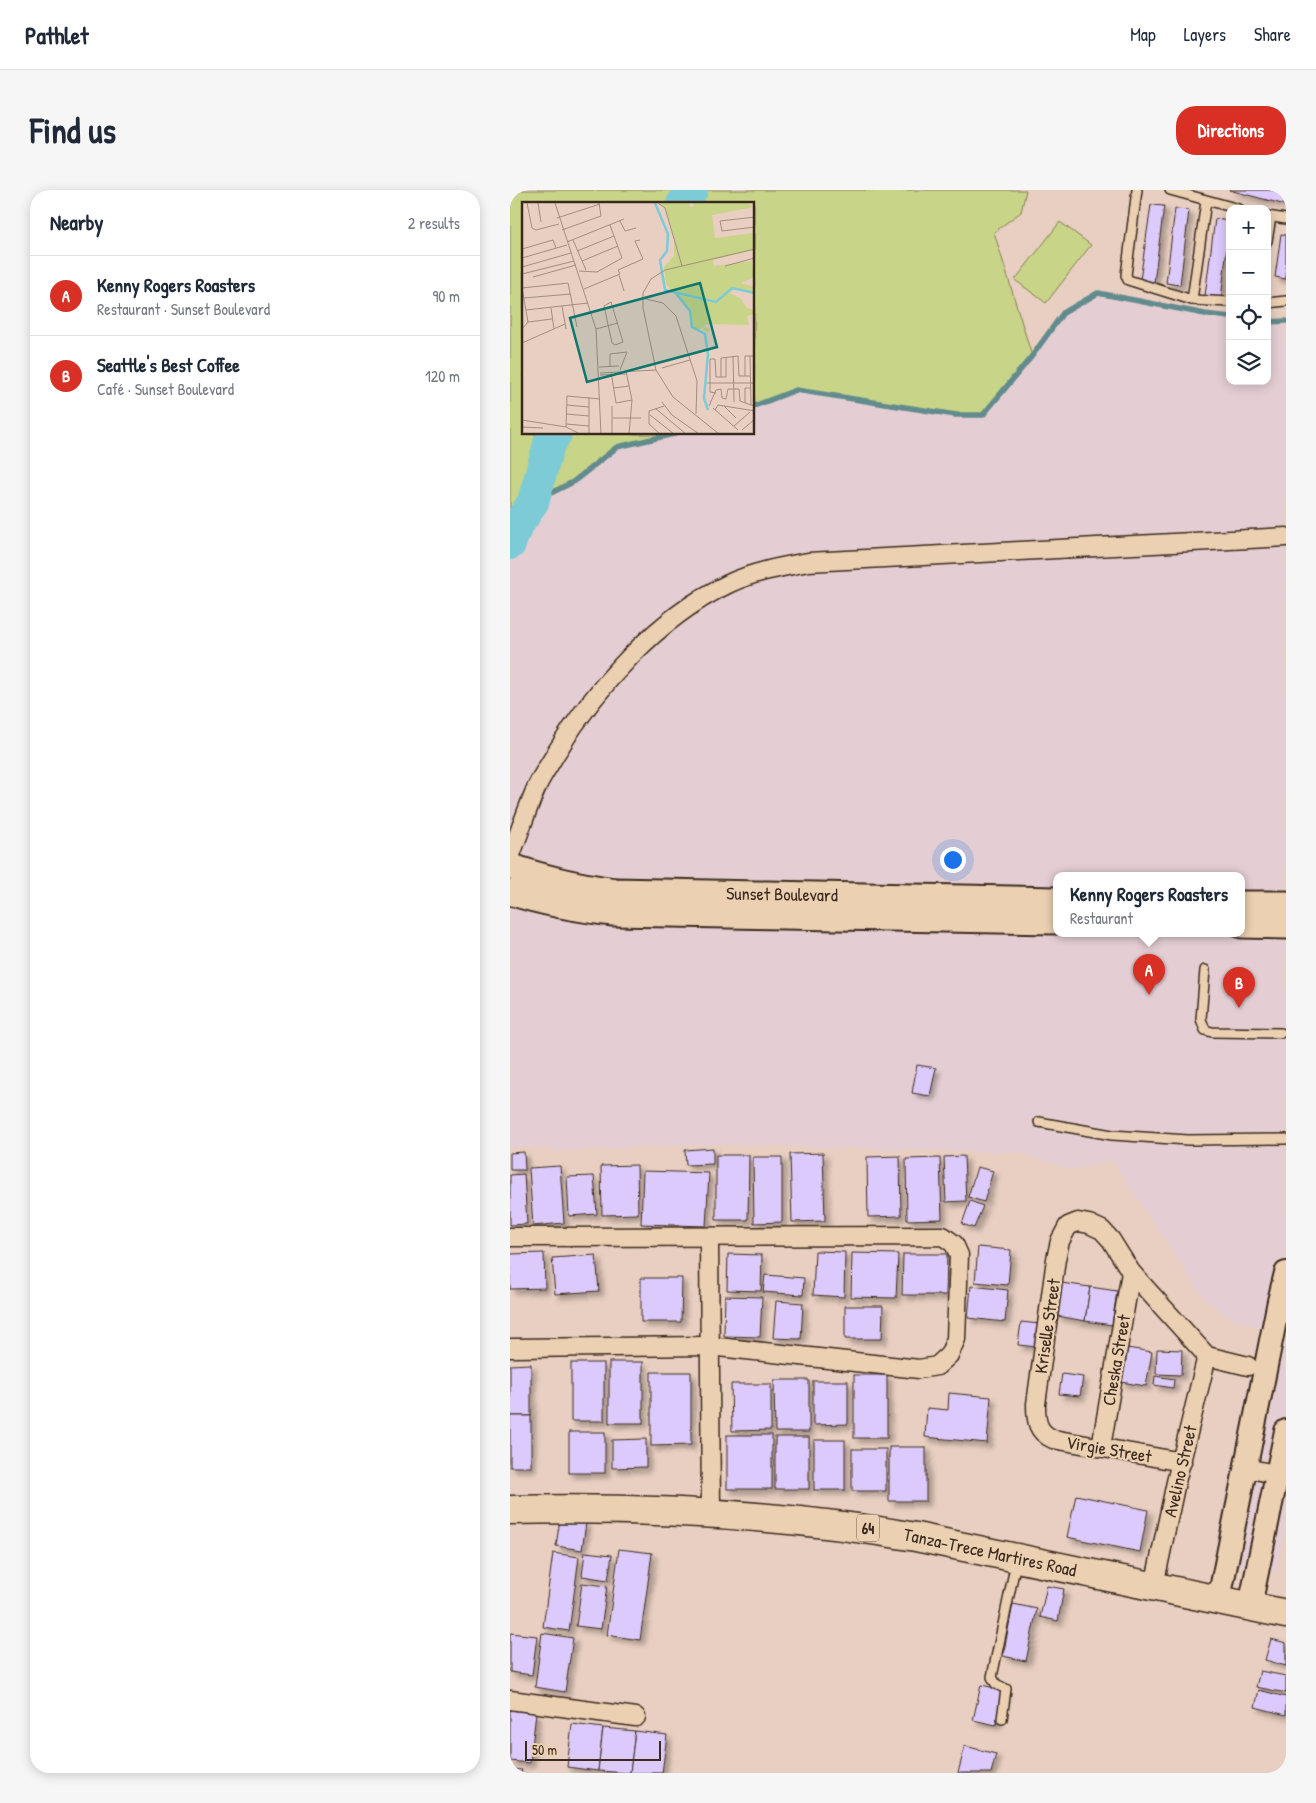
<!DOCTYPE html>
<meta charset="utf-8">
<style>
:root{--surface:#fff;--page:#f6f6f7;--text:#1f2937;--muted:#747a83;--line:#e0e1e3;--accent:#d93025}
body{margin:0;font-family:"Patrick Hand",sans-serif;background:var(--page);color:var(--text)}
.controls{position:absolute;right:15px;top:15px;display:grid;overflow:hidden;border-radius:10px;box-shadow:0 2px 12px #0003}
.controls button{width:45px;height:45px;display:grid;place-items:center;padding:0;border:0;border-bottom:1px solid var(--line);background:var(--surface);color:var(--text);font:25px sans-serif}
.scale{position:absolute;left:15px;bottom:12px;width:136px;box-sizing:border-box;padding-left:5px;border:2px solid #3b2a1e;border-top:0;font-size:14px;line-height:18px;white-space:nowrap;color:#3b2a1e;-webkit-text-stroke:4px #ebd0b2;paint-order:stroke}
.you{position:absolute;left:442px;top:669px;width:18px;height:18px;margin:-12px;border:4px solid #fff;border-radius:50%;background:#1a73e8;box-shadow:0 0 0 8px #1a73e833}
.badge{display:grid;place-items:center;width:32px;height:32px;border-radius:50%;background:var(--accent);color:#fff;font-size:16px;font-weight:700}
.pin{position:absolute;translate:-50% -41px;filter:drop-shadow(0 1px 2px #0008)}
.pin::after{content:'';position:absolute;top:26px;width:18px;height:15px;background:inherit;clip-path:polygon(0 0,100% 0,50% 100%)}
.popup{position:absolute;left:543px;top:682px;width:192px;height:65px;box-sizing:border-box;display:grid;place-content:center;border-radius:10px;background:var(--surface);filter:drop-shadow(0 1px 4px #0005);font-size:16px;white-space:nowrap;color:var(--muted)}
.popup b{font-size:19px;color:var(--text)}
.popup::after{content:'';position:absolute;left:50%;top:100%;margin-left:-10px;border:10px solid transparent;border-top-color:var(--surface)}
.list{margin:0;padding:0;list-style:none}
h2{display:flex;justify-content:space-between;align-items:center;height:65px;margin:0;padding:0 20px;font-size:21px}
h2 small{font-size:16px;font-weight:400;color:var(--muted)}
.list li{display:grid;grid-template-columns:32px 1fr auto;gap:15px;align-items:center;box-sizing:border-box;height:80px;padding:0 20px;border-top:1px solid var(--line)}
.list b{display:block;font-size:19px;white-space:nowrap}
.list p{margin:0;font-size:16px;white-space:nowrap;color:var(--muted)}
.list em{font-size:16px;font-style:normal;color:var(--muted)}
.icon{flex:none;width:28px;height:28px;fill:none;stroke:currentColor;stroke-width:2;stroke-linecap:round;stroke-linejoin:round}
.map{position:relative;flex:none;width:776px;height:1583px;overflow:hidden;border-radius:20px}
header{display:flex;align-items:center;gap:30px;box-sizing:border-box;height:70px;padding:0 25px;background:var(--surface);border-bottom:1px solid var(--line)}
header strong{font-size:24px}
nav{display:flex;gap:28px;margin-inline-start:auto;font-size:18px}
.intro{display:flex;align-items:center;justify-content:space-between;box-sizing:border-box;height:120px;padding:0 30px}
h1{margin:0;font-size:35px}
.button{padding:12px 22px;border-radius:20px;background:var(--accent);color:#fff;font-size:18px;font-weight:700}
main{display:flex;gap:30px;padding:0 30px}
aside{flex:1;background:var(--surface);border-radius:20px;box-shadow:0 2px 12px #0003}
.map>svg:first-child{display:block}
.built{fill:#e4ced3;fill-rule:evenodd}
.green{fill:#c8d487;stroke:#827f52}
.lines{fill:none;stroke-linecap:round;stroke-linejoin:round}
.stream{stroke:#628b8d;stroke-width:5.5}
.river{stroke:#7ccbd7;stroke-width:32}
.building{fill:#dccafc;stroke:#3b2a1e;filter:url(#shadow)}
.service-casing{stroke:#3b2a1e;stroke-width:12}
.minor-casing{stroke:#3b2a1e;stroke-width:21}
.tertiary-casing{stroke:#3b2a1e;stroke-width:26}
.secondary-casing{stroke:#3b2a1e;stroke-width:29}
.primary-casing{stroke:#3b2a1e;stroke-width:31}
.service{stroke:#ebd0b2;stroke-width:9}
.minor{stroke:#ebd0b2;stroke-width:18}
.tertiary{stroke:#ebd0b2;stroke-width:22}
.secondary{stroke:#ebd0b2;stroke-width:25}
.primary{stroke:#ebd0b2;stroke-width:28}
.labels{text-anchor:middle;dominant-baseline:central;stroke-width:4.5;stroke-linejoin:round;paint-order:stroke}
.shield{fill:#ebd0b2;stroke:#705c4a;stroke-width:1}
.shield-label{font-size:16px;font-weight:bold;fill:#3b2a1e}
.street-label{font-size:18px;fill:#3b2a1e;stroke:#ebd0b2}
.inset-river{fill:none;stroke:#7ccbd7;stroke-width:2.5}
.inset-road{fill:none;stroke:#a38d80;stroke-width:1}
.view{fill:#0f766e;fill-opacity:0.15;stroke:#0f766e;stroke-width:2.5}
.inset-edge{fill:none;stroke:#3b2a1e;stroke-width:2.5}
</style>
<header>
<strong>Pathlet</strong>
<nav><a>Map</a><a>Layers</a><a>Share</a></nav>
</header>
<div class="intro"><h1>Find us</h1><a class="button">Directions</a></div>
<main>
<aside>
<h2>Nearby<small>2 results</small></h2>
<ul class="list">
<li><span class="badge">A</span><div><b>Kenny Rogers Roasters</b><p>Restaurant · Sunset Boulevard</p></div><em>90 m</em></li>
<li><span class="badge">B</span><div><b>Seattle's Best Coffee</b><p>Café · Sunset Boulevard</p></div><em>120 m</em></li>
</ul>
</aside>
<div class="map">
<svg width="776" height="1583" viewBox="0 0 776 1583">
<defs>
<filter id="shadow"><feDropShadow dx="4.5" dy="4.5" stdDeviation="2.5" flood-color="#0004"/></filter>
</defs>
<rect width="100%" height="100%" fill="#e8cfc1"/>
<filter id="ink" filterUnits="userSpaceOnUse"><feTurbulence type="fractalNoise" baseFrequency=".02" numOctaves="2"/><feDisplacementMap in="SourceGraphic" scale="10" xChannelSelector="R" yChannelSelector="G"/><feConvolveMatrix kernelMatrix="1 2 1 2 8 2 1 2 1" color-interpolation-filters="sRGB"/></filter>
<g filter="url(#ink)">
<path class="built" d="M588,103L695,124L720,127V191H757V132L776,131V1335L766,1384L703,1370L749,1138L719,1127L695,1110L602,970L563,980L511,963L207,954L48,961L32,957L0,958V354L6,338L23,312L63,292L107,257L164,244H244V216L286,200L446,225H473L522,167L553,123ZM546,686H732V744H546Z"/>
<g class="green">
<path d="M0,0H516L511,22L484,42L522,166L473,225H446L286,200L244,216V14H14V244H164L107,257L63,292L23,312L0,334Z"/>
<path d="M550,32L581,55L536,113L505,90Z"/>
</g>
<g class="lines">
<g class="stream">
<path d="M757,132L776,131"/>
<path d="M244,216L286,200L446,225H473L522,166L553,123L588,103L695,124L720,127"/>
<path d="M23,312L63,292L107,257L164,244"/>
</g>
<g class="river">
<path d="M172,14L182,0"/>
<path d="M0,354L6,338L23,312L39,254L46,244"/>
</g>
</g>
<g class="building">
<path d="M719,0H776V15Z"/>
<path d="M641,15L654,16L644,92L630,90Z"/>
<path d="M665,19L679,20L670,95L656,93Z"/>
<path d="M705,29L720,31L711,109L695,106Z"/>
<path d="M771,44L776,45V89L765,87Z"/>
<path d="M407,875L426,878L420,906L402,903Z"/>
<path d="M203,958V974L176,975L175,960Z"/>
<path d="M14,962L15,980H0V963Z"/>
<path d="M313,963L315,1031L282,1032L280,964Z"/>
<path d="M206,965H239L238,1030H206Z"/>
<path d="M390,966L391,1026L358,1027L357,967Z"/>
<path d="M454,966L456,1011L436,1012L434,967Z"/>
<path d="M243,967H272V1032L244,1033Z"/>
<path d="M430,968L432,1029L397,1030L396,969Z"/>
<path d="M127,975L128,1024L92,1025L91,976Z"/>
<path d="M50,976L54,1033L23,1036L19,978Z"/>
<path d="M467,977L483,981L474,1012L458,1007Z"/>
<path d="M133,981L199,983L196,1036L131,1034Z"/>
<path d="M14,984L17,1034L0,1035V985Z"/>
<path d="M84,986L87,1024L59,1026L57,987Z"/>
<path d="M460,1011L473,1016L464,1038L452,1034Z"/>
<path d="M468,1057L501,1060L498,1095L465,1092Z"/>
<path d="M305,1061L335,1062L334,1107L303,1105Z"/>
<path d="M34,1063L35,1098L0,1099V1064Z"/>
<path d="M342,1063L388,1064L386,1108L341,1107Z"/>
<path d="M218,1064L252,1065L251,1101L217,1100Z"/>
<path d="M393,1064H437L436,1105H392Z"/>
<path d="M86,1065L89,1101L45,1104L42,1068Z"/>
<path d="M255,1085L294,1088L293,1105L253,1102Z"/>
<path d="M131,1088H172L171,1132H131Z"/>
<path d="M551,1093L580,1097L575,1131L547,1126Z"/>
<path d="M461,1096L498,1100L495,1132L458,1128Z"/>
<path d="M580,1097L607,1101L602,1135L575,1131Z"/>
<path d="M215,1106L252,1107L250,1147L214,1146Z"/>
<path d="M266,1111L293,1113L291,1149L263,1148Z"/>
<path d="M335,1116H373L372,1149H335Z"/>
<path d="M511,1132L530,1134L527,1157L508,1155Z"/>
<path d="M617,1158L642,1162L636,1196L611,1192Z"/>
<path d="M647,1159L672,1160L671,1185L646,1184Z"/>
<rect x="99" y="1172" width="34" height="61"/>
<rect x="61" y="1173" width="33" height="58"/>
<path d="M21,1174V1226H0V1175Z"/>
<path d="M141,1182H181V1255L141,1256Z"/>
<path d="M552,1184L573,1187L570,1206L549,1204Z"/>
<rect x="344" y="1185" width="33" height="63"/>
<path d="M645,1186L664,1189L663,1198L644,1195Z"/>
<path d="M264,1190H299V1242H265Z"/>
<path d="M303,1191H338V1234L303,1235Z"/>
<path d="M221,1194H261V1240L222,1241Z"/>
<path d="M439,1203L481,1207L477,1253L415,1247L417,1218L438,1220Z"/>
<rect x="0" y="1226" width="21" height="51"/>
<rect x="59" y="1242" width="36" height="41"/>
<rect x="217" y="1245" width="45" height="54"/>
<rect x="265" y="1247" width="34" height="52"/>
<path d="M136,1249V1277L102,1278V1250Z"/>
<rect x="304" y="1250" width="31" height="50"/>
<rect x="379" y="1257" width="37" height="54"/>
<rect x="342" y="1259" width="34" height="42"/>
<path d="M566,1305L638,1320L630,1362L557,1347Z"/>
<path d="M50,1329L76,1333L72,1360L46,1356Z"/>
<path d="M109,1359L142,1363L130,1450L97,1445Z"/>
<path d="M75,1362L102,1365L98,1390L72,1386Z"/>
<path d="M43,1363L69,1367L59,1441L33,1437Z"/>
<path d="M72,1393L97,1396L91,1439L66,1436Z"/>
<path d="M537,1396L554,1399L548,1431L530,1427Z"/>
<path d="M503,1414L527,1419L516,1471L493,1466Z"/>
<path d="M0,1443L27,1446L22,1485L0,1482Z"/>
<path d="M32,1443L63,1448L55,1502L25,1497Z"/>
<path d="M761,1449L776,1453V1476L755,1470Z"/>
<path d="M750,1481L776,1486V1503L746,1497Z"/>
<path d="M471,1495L495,1500L486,1535L463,1530Z"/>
<path d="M749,1500L776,1507V1525L745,1517Z"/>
<path d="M0,1520L26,1523L20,1573L0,1571Z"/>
<path d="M62,1534L93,1538L88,1581L57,1577Z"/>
<path d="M93,1538L125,1541L120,1583L88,1581Z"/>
<path d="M125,1541L157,1545L152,1583H120Z"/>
<path d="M455,1556L486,1564L481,1583H448Z"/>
<path d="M0,1579L12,1580L11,1583H0Z"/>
</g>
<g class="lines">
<defs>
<g id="service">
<path d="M627,0L616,85L618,90L682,110L720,112"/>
<path d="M660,0L729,19"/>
<path d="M757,26L776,29"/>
<path d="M757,51L761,27"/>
<path d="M682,110L696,11"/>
<path d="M757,113L776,111"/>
<path d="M695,780L691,829L695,840L702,842L771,843"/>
<path d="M529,932L602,945L678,950L776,949"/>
<path d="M492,1529L496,1499L486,1494L482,1487L506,1372"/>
</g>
<g id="minor">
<path d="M0,667C9,644 17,619 27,596C32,585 40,574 46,563C86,497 147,428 218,394C243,382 271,377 298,372L776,347"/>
<path d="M0,1047L433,1046L444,1054L449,1065L446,1149L439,1165L427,1176L409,1179L199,1156L0,1158"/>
<path d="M199,1047L201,1323"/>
<path d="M591,1257L621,1082"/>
<path d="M672,1272L543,1249C527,1242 526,1231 526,1214L546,1069L550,1051L558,1036L568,1032L579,1034L592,1040L601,1050L621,1082L697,1166L738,1176"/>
<path d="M735,1278L776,1286"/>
<path d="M644,1396L666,1292L697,1166"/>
<path d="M0,1510L126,1527"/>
</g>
<g id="tertiary">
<path d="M709,1409L769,1111L776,1083"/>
<path d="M740,1416L776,1241"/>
</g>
<g id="secondary">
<path d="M0,676C35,689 69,696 105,701L546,710"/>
<path d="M0,702C34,713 68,719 103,723L546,731"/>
<path d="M732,714H776"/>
<path d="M732,735L776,736"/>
</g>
<path id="primary" d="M0,1320C135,1317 272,1324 406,1347L776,1424"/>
</defs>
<use href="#service" class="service-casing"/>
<use href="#minor" class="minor-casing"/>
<use href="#tertiary" class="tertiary-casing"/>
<use href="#secondary" class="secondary-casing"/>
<use href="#primary" class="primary-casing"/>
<use href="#service" class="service"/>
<use href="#minor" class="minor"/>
<use href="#tertiary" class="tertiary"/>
<use href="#secondary" class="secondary"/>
<use href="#primary" class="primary"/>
</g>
</g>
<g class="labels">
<rect class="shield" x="347" y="1324.5" width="22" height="27" rx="4"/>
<g class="shield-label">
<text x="358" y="1338">64</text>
</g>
<g class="street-label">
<text transform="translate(272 704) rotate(1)">Sunset Boulevard</text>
<text transform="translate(537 1136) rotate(-82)">Kriselle Street</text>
<text transform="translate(606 1170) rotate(-80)">Cheska Street</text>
<text transform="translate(599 1259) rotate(10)">Virgie Street</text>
<text transform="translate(670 1281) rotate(-77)">Avelino Street</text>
<text transform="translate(480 1362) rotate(12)">Tanza-Trece Martires Road</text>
</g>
</g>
<g transform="translate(12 12)">
<rect width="232" height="232" fill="#e8cfc1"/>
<path d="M137,1H167L168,5L172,4L171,1H225L232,5L190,13L193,36L232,31V48L191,58L192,64L230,59L232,75L219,81L232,85V91L214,86L208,91L218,96L225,106L232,108V112L225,114L227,123L185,122L182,125L188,127L186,130L181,128L182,125L176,128L170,125L168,109L144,82L142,65L152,54V34L143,6Z" fill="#c8d487"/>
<path class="inset-river" d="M133,1L146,32L145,49L138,58L143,88L194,100L210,86L233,91M153,90L168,109L170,125L183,132L186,152L182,196L186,208"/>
<path class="inset-road" d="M5,1L10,26L14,28L37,22M16,1L19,20M33,1L74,127L79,232M136,1L143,6L160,64M233,15L198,19L200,29L233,25M35,16L78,2M98,19L103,29L114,26M40,28L79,14L77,1M51,38L64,68M45,40L102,17M0,47L31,38L34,46M55,49L92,34M0,56L45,43M60,59L96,44M203,64L233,56M0,65L49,51M57,69L75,70L100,56L88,23M0,72L52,59M97,73L102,89M11,75L54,63M0,86L46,81L55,125M0,86L6,120M62,87L98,72L96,68L121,57L113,39L118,38M2,96L49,92M120,96L141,101L154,114L175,179L174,212M89,100L101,140L93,143L90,141L82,104ZM40,104L44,127M29,106L32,127M4,108L66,101M0,127L6,120L30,117M74,127L96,121M0,141L43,122M211,154L212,200M228,154L229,203L233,204M77,165L97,164M88,165V152L105,150L98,168M140,166L168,158M104,169L110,198L107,232M89,170L94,201L110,198M78,171L134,168M78,173L105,172M223,174V154H233M199,175V156L216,154L217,174H229M185,181H233M92,186L107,184M194,191L188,190V157H193L194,175H204V156M67,195V232M140,200L150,213L177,232M223,201V186H229M45,203L67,205M90,204V232M187,204L194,188L199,187L200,196L204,197L206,187H217L218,199L229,203M202,204L214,216M133,206L164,232M191,206L216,228M193,208L196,203L233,209M44,212L67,214M128,213L152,232M91,216H119M0,218L44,225L58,232M44,222L67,224M212,224L228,210M0,225L21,226M44,225L45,194L78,197M220,228L233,217M138,232L127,222V209L142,204M197,232L151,195L134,168L121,106V91L129,77L143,68L233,47"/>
<path class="view" d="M178,81L195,145L65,180L48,116Z"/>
<rect width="232" height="232" class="inset-edge"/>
</g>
</svg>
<div class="controls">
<button>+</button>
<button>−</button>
<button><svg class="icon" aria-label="locate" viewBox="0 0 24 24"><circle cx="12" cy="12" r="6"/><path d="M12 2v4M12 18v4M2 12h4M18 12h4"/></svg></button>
<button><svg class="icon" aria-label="layers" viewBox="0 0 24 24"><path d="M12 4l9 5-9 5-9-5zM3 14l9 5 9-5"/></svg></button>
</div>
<div class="scale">50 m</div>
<div class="you"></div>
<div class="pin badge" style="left:639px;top:805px">A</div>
<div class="popup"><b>Kenny Rogers Roasters</b>Restaurant</div>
<div class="pin badge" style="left:729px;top:818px">B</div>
</div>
</main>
